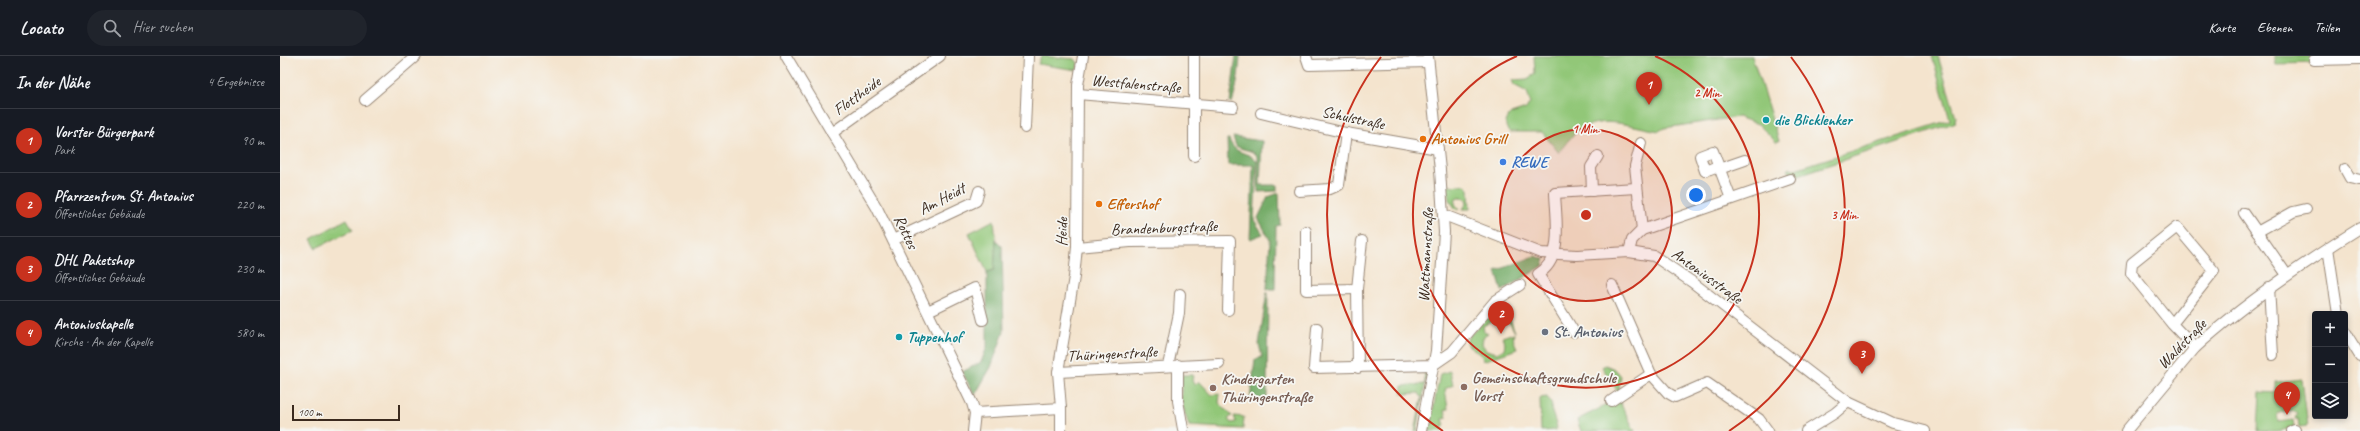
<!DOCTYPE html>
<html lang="de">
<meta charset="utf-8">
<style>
:root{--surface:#171b24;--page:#20242c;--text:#f1f3f6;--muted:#9ea1a6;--line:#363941;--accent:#c8321e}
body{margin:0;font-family:Caveat,sans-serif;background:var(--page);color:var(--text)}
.controls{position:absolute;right:12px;bottom:12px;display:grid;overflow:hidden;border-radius:4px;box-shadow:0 2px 6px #0003}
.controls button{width:36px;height:36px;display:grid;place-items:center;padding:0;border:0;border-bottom:1px solid var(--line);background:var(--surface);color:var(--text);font:20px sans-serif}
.scale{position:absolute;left:12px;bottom:10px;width:108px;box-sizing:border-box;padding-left:4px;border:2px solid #3b2a1e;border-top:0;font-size:11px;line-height:14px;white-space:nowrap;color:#3b2a1e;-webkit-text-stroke:3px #f6f6f2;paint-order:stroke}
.you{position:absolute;left:1416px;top:139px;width:14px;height:14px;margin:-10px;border:3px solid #fff;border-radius:50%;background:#1a73e8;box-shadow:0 0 0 6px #1a73e833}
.badge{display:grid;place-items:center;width:26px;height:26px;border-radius:50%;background:var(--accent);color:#fff;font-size:13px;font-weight:700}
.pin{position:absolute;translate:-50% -33px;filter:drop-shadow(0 1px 2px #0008)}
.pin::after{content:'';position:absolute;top:21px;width:14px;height:12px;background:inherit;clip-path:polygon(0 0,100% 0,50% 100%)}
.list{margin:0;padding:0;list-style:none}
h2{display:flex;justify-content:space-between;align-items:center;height:52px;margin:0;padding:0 16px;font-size:17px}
h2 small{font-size:13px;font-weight:400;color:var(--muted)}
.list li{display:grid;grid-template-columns:26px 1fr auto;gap:12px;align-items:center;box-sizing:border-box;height:64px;padding:0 16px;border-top:1px solid var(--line)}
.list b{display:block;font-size:15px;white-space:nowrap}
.list p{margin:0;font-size:13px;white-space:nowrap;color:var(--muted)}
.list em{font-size:13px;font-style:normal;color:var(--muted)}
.icon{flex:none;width:22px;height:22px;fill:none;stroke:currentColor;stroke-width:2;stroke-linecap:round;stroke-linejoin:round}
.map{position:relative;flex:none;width:2080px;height:375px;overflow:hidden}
header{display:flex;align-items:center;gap:24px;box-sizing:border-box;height:56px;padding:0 20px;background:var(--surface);border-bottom:1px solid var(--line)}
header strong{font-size:19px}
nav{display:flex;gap:22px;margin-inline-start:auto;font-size:14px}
.search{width:280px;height:36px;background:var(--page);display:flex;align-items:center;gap:10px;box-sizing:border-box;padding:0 14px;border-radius:22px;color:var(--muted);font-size:15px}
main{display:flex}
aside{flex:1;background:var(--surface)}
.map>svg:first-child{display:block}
.green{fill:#92c778;stroke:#66784b}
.forest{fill:#75ac68;stroke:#586b43}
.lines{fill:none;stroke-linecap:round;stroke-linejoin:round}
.minor-casing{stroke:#988776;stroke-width:12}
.minor{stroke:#fff;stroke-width:10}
.ring{fill:none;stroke:#c8321e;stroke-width:2}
.culture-dot{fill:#0f9aa8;stroke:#f6f6f2;stroke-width:1.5}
.food-dot{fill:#e8710a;stroke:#f6f6f2;stroke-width:1.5}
.shop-dot{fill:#3f7fe0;stroke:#f6f6f2;stroke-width:1.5}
.worship-dot{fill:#6b7280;stroke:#f6f6f2;stroke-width:1.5}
.education-dot{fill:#8d6e63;stroke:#f6f6f2;stroke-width:1.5}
.labels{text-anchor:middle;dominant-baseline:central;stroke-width:3.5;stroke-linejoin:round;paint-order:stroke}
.street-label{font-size:16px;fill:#3b2a1e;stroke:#f6f6f2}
.culture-label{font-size:16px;font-weight:bold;fill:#0d838f;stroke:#f6f6f2;text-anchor:start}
.food-label{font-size:16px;font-weight:bold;fill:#c56008;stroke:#f6f6f2;text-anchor:start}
.shop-label{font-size:16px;font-weight:bold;fill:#366cbe;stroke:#f6f6f2;text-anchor:start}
.worship-label{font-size:16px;font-weight:bold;fill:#5b616d;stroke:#f6f6f2;text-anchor:start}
.education-label{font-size:16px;font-weight:bold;fill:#785e54;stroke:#f6f6f2;text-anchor:start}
.centre{fill:#c8321e;stroke:#f6f6f2;stroke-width:2}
.ring-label{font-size:12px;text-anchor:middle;font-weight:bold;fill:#c8321e;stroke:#f6f6f2;stroke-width:3.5;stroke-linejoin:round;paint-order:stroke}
</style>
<header>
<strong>Locato</strong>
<div class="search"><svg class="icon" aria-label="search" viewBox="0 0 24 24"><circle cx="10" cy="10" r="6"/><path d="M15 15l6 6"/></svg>Hier suchen</div>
<nav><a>Karte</a><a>Ebenen</a><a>Teilen</a></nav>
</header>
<main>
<aside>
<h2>In der Nähe<small>4 Ergebnisse</small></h2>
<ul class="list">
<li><span class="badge">1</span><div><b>Vorster Bürgerpark</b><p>Park</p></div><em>90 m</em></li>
<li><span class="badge">2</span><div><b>Pfarrzentrum St. Antonius</b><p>Öffentliches Gebäude</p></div><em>220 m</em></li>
<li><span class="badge">3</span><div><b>DHL Paketshop</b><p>Öffentliches Gebäude</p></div><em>230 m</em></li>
<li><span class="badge">4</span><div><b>Antoniuskapelle</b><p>Kirche · An der Kapelle</p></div><em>580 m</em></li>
</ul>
</aside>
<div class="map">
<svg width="2080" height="375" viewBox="0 0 2080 375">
<rect width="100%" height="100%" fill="#f6f6f2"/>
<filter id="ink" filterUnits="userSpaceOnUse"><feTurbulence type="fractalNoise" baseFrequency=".025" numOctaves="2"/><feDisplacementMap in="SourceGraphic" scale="8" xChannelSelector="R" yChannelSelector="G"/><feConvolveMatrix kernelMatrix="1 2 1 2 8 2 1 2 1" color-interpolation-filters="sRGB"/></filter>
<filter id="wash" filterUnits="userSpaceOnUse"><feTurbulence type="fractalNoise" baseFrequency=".012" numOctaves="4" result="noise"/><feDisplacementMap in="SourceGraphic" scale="16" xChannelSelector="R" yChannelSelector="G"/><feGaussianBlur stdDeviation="0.9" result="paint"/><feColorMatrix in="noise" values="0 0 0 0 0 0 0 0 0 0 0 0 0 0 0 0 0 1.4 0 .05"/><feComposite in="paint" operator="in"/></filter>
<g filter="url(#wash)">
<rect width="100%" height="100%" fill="#f4e4ce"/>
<g class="green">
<path d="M761,0L795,3L798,7L797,14L758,8Z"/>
<path d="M1254,0H1472L1499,85L1496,86L1478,68L1458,61L1384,72L1379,75C1335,67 1307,53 1279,97L1262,76H1230C1223,71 1226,63 1231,58L1246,53L1250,46L1247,36L1234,29L1232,24L1247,23L1255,18Z"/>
<path d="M1652,0H1658L1676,61L1674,67L1516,120L1511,118L1508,114L1510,112L1515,113L1670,64Z"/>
<path d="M1994,0H2043V7L1996,8Z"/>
<path d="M1185,129L1189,133L1190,153H1183L1187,147L1186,143L1182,141L1176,143L1175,148L1179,153H1176L1169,144L1167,130Z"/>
<path d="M67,163L73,174L36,192L31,183Z"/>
<path d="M714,164L716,184L714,214L707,216L689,177Z"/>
<path d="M1215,251H1220L1227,263H1230L1235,276L1229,266L1225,267L1218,258L1212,262L1213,265L1203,270L1204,276L1208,278L1203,281L1202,288L1206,294L1217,297L1224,293L1225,287L1222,281L1234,277L1233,282L1237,293L1203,305L1202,300L1187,288V283Z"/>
<path d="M1325,309L1335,313L1341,320L1338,336L1322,311Z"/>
<path d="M1148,312L1137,375H1135L1142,342L1139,337L1122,338V330L1145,328L1144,313Z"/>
<path d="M1170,315L1173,329L1165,333L1168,353L1165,354L1167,362L1163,363L1165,370L1162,371L1163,375H1149L1160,318Z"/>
<path d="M902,319H913L912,325L915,329L919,325L932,339L940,338L939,347L952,360L948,363L951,367L956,366L954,360L964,361L963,373L909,370L901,345Z"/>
<path d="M2022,323L2028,370L2019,371L2018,363H2015L2017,357L2014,355L1997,357L1998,366L2013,364L2014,372L1997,375H1978L1980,336L1996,337V326Z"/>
<path d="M1267,341L1272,349L1271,353L1277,371L1276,374L1261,375L1260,342Z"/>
<path d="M1338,343L1355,375H1301L1297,364Z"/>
</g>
<g class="forest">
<path d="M956,0H960C959,16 957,32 952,47L950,46Z"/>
<path d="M953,81L982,85L980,129H997V135L978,136V101C973,93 964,95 956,90Z"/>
<path d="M947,83H949C955,100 967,94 977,105L974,164L983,178L970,183L973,109H948Z"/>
<path d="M999,137L1000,169L996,170L995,233H987L990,184L978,162L988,141Z"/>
<path d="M716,184L722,190L724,276L711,311L695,339L682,316L701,306L707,291V216L714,214Z"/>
<path d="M1255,200L1265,203L1263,210L1222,235L1216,215Z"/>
<path d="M987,236L988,237L987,343H970L975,304L982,301L979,288Z"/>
</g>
</g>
<g filter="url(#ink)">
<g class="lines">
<defs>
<g id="minor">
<path d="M506,0L597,152L692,347L695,357L693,375"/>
<path d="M914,0V100"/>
<path d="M1026,0L1029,9L1148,6"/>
<path d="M2034,4L2080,3"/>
<path d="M798,38L953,51"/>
<path d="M85,44L136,0"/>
<path d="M981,57L1066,77L1158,93"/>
<path d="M745,72L748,0"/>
<path d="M552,77L660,0"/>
<path d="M1361,87L1355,110L1362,174"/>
<path d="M1438,110L1425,115L1420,100L1433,95L1451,143"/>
<path d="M1439,113L1465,104"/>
<path d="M2065,113L2070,122L2080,124"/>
<path d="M1019,135L1050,133L1059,129L1066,77"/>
<path d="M1312,135L1311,111L1318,100"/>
<path d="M1964,157L2007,219"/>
<path d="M1164,159L1261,197L1297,199L1349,196L1374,200L1412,226L1568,346L1613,367L1645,375"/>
<path d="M1026,175V234L1077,233"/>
<path d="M1977,176L2013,156L2026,153"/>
<path d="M613,184L696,145L699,135"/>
<path d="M797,191L850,186L950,185L948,254"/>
<path d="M2048,192L2058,258"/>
<path d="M1349,196L1352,184L1362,174L1510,123"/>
<path d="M1332,229L1371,318"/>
<path d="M1989,231L1993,299"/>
<path d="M648,255L695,232L703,264"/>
<path d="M1892,268L1934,215L1897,171L1852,207L1851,217L1892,268L1915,292"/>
<path d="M1037,272L1034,312L1153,309L1172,296L1215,245L1240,229"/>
<path d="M1294,276L1258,218C1284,203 1276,164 1275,137L1356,132"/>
<path d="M2065,276L2080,300"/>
<path d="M898,309V345L903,373"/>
<path d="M888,310L899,257L900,238"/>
<path d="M1078,312L1077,233L1082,185"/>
<path d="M778,316L939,308"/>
<path d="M1331,345L1371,318L1388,337L1395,341L1427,327L1479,363L1488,375"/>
<path d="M781,352V375"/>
<path d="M695,357L781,352L778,316L794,221L797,191L798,29L803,0"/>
<path d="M1141,375L1156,295L1164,176L1160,114L1148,0"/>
<path d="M1526,375L1555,357L1568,346"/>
<path d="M1846,375L1915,292C1966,246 2022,208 2080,172"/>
<path d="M2012,375L2015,374"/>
</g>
</defs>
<use href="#minor" class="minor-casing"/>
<use href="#minor" class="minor"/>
</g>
</g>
<circle cx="1306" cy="159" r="86" fill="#c8321e" fill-opacity=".12"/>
<g class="ring">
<circle cx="1306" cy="159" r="86"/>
<path d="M1375 0A173 173 0 1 1 1237 0"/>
<path d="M1163 375A259 259 0 0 1 1101 1M1511 1A259 259 0 0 1 1449 375"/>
</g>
<g class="culture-dot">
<circle cx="1486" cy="64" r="4"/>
<circle cx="619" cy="281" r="4"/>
</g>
<g class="food-dot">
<circle cx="1143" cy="83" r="4"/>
<circle cx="819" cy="148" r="4"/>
</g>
<circle class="shop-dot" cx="1223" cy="106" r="4"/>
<circle class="worship-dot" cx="1265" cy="276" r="4"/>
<g class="education-dot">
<circle cx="1184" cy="331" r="4"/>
<circle cx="933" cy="332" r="4"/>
</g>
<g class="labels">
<g class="street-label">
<text transform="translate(856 28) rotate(5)">Westfalenstraße</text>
<text transform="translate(577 40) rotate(-36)">Flottheide</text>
<text transform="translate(1073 62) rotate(12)">Schulstraße</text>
<text transform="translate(662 143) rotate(-28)">Am Heidt</text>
<text transform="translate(884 172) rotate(-2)">Brandenburgstraße</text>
<text transform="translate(626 176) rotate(64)">Rottes</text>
<text transform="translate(782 176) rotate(-88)">Heide</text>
<text transform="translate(1146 199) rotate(-87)">Wattmannstraße</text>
<text transform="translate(1427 220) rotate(36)">Antoniusstraße</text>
<text transform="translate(1902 288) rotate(-46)">Waldstraße</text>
<text transform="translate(832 298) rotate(-3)">Thüringenstraße</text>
</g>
<g class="culture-label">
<text x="1494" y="64">die Blicklenker</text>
<text x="627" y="281">Tuppenhof</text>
</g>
<g class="food-label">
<text x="1151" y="83">Antonius Grill</text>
<text x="827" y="148">Effershof</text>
</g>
<g class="shop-label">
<text x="1231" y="106">REWE</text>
</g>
<g class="worship-label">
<text x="1273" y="276">St. Antonius</text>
</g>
<g class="education-label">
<text x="1192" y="322">Gemeinschaftsgrundschule<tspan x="1192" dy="18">Vorst</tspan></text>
<text x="941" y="323">Kindergarten<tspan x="941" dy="18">Thüringenstraße</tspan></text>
</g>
</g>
<circle cx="1306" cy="159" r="6" class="centre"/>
<g class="ring-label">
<text x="1428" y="41">2 Min.</text>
<text x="1306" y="77">1 Min.</text>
<text x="1565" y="163">3 Min.</text>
</g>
</svg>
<div class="controls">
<button>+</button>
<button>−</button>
<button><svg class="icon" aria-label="layers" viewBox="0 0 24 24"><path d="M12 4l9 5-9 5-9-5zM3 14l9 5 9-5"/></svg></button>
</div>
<div class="scale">100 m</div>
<div class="you"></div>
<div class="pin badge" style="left:1369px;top:49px">1</div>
<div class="pin badge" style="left:1221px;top:278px">2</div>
<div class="pin badge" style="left:1582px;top:318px">3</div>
<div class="pin badge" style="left:2007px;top:359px">4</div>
</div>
</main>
